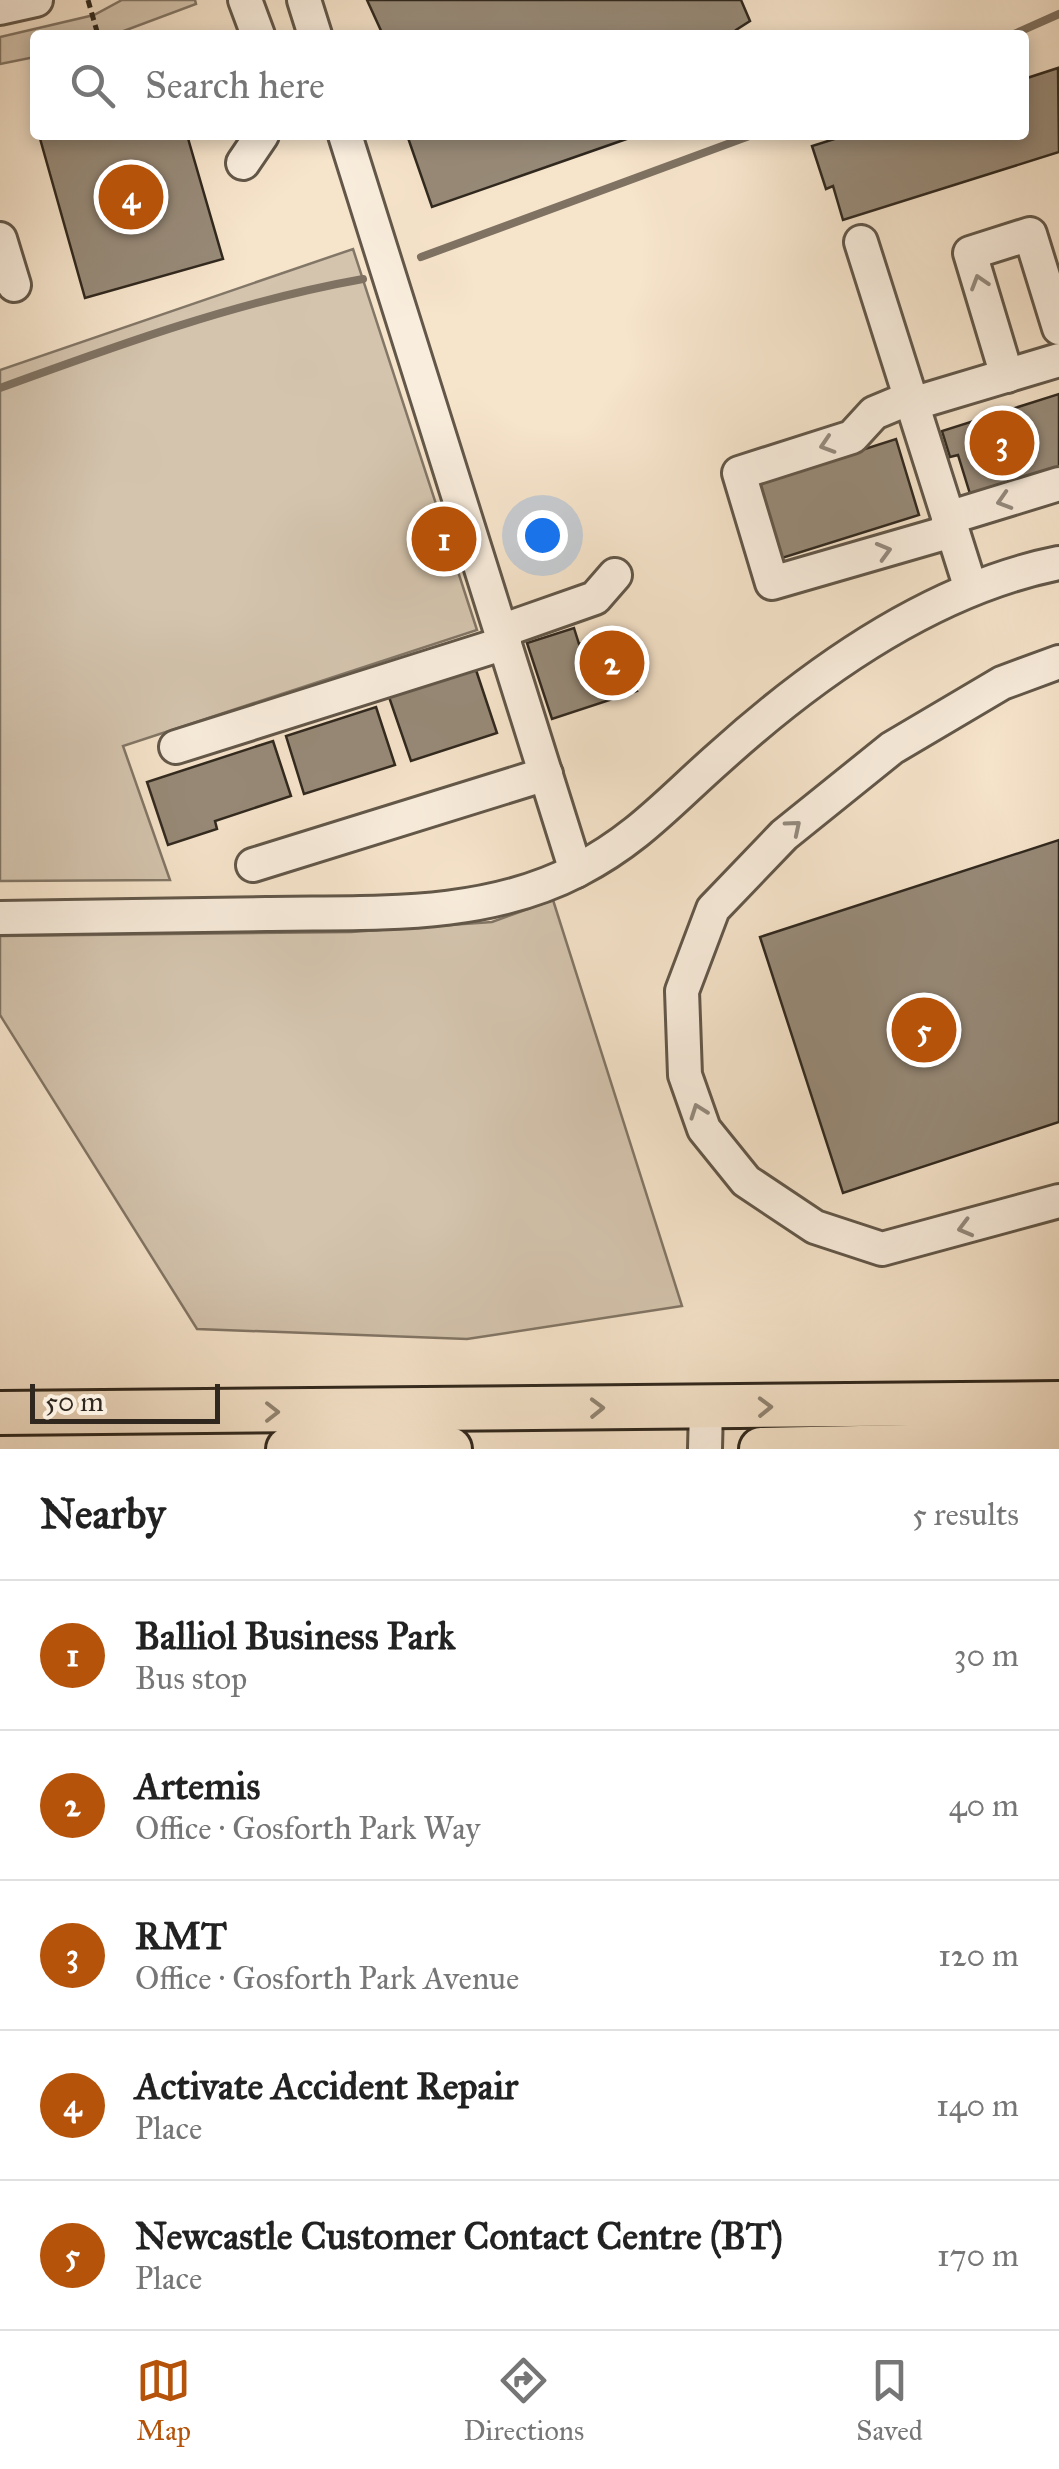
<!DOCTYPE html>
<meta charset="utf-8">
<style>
:root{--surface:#fff;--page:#f6f6f6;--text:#222;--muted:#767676;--line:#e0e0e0;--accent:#b45309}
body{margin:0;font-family:"IM FELL Great Primer",serif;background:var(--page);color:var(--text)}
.scale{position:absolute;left:30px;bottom:25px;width:190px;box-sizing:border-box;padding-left:10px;border:5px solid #30281e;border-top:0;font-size:28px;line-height:35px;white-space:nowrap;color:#30281e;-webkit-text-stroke:8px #f9eddd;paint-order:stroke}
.you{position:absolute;left:542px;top:535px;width:35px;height:35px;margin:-25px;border:8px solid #fff;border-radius:50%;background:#1a73e8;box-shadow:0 0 0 15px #1a73e833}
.badge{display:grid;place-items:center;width:65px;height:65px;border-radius:50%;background:var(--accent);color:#fff;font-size:32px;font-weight:700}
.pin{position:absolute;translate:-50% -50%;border:5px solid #fff;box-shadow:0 2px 10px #0006}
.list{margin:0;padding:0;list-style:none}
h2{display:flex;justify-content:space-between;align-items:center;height:130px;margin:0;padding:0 40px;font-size:42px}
h2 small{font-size:32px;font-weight:400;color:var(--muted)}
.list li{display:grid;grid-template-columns:65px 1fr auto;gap:30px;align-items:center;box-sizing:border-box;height:150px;padding:0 40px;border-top:2px solid var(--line)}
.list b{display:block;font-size:38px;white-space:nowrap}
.list p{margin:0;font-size:32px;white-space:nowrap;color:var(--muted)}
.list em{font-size:32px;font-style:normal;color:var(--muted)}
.icon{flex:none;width:55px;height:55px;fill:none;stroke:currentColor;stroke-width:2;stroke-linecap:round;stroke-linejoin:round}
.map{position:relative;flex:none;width:1059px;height:1449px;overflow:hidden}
.search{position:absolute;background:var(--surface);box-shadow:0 5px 15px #0003;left:30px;right:30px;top:30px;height:110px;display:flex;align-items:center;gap:25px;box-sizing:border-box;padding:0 35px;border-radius:10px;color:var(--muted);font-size:38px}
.sheet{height:880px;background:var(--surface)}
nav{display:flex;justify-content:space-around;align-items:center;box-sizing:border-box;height:140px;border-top:2px solid var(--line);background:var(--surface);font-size:28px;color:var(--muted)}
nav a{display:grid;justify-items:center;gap:5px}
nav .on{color:var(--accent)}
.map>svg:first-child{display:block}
.green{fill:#d4c4ae;stroke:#827666;stroke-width:2.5}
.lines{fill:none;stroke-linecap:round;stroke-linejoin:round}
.stream{stroke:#7f7262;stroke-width:8}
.building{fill:#978a78;stroke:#30281e;stroke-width:2.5}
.minor-casing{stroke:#625749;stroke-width:38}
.major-casing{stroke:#30281e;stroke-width:48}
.path{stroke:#30281e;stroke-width:5;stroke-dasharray:8 5;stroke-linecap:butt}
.minor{stroke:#f9eddd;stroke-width:32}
.major{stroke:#f6e4cb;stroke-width:42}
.oneway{stroke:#948a7e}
.oneway2{stroke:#938674}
</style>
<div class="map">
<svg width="1059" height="1449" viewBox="0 0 1059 1449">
<rect width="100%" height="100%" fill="#f6e4cb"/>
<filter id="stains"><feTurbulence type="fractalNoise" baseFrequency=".002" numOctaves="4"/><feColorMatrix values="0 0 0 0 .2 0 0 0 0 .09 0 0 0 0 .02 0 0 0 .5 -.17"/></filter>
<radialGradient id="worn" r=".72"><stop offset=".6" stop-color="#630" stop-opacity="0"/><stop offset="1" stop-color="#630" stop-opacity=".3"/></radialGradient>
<g class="green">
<path d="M122,0H195L196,4L113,35H35V57L0,64V37L94,15Z"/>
<path d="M353,249L477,630L123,746L170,880L0,881V370Z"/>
<path d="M553,900L682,1306L467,1339L197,1329L0,1015V936L351,932L492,922Z"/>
</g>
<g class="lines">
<g class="stream">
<path d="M1012,35L1059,14"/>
<path d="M421,257L752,135"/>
<path d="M0,388C118,345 239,301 363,279"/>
</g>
</g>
<g class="building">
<path d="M367,0H741L750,21L736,30L738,35H383Z"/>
<path d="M1058,68L1059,152L843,220L833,186L826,189L812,146L847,135H1024V79Z"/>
<path d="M39,135H187L223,259L85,298Z"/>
<path d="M407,135H638L432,207Z"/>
<path d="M1059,394V469L971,497L958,455L950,457L942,431Z"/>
<path d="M896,439L919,515L782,558L768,514L749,486Z"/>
<path d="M574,628L579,644L617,631L637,691L552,719L527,643Z"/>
<path d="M474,664L497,733L411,761L389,697Z"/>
<path d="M376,707L395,765L304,794L286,736Z"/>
<path d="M273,741L291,796L215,821L217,829L168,845L147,782Z"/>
<path d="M1059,840V1122L843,1193L760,937Z"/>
</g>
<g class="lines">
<defs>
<g id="minor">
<path d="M245,0L258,35"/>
<path d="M304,0L315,35"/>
<path d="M0,8L36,0"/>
<path d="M345,135L576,871"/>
<path d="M243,163L262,135"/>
<path d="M0,239L14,285"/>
<path d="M861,242L971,589"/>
<path d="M1007,376L970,253L1030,234L1059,328"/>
<path d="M910,398L874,413L852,437L739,473L772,583L952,531"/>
<path d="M912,404L1059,360"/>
<path d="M948,518L1059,484"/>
<path d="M501,631L595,598L615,575"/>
<path d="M1059,662L1002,683L892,748L784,835L713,909L682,991L685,1075L704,1129L746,1181L815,1227L882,1249L1059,1201"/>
<path d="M176,747L505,643"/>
<path d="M253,865L546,774"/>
<path d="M0,918C89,917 177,915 266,914C371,912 482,920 578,870C638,839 671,800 720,757C814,672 933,588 1059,563"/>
<path d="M705,1449L706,1408"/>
</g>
<g id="major">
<path d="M0,1413L1059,1403"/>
<path d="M288,1449H450"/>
<path d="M761,1449L1059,1443"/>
</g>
</defs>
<use href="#minor" class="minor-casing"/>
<use href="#major" class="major-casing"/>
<path class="path" d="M88,0L98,35"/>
<use href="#minor" class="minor"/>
<use href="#major" class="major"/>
</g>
<defs><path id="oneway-chevron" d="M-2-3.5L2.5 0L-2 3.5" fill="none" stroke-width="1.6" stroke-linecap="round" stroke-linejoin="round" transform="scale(2.5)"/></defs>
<g class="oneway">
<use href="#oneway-chevron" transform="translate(979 282) rotate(-107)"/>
<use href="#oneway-chevron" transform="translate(827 445) rotate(162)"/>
<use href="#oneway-chevron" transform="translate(1004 501) rotate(163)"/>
<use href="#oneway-chevron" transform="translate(884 551) rotate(-16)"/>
<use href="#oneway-chevron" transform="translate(794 827) rotate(-40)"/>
<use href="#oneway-chevron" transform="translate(698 1111) rotate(-110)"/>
<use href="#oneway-chevron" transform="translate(965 1228) rotate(165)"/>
</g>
<g class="oneway2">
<use href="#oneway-chevron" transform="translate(765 1407) rotate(-1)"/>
<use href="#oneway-chevron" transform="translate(597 1408) rotate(-1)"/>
<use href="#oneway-chevron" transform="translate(272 1412)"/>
</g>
<rect width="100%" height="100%" filter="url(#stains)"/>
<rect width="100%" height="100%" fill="url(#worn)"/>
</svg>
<div class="scale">50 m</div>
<div class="you"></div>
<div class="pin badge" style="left:444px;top:539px">1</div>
<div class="pin badge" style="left:612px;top:663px">2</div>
<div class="pin badge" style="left:1002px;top:443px">3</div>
<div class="pin badge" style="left:131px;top:197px">4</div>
<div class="pin badge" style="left:924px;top:1030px">5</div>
<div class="search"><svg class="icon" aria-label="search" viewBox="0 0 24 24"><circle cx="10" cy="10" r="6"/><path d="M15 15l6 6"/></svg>Search here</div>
</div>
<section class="sheet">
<h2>Nearby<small>5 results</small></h2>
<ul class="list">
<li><span class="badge">1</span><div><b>Balliol Business Park</b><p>Bus stop</p></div><em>30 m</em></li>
<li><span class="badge">2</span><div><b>Artemis</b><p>Office · Gosforth Park Way</p></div><em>40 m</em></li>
<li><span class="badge">3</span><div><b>RMT</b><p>Office · Gosforth Park Avenue</p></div><em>120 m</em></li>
<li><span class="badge">4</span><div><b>Activate Accident Repair</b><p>Place</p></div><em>140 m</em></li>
<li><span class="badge">5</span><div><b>Newcastle Customer Contact Centre (BT)</b><p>Place</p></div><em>170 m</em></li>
</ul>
</section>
<nav>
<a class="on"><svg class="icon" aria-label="map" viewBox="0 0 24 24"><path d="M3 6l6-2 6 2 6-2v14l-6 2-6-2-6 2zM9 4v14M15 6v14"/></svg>Map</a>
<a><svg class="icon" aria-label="directions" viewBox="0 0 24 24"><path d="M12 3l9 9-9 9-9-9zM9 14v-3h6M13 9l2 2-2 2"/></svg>Directions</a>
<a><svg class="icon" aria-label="saved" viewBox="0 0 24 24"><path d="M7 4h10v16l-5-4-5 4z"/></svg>Saved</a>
</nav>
